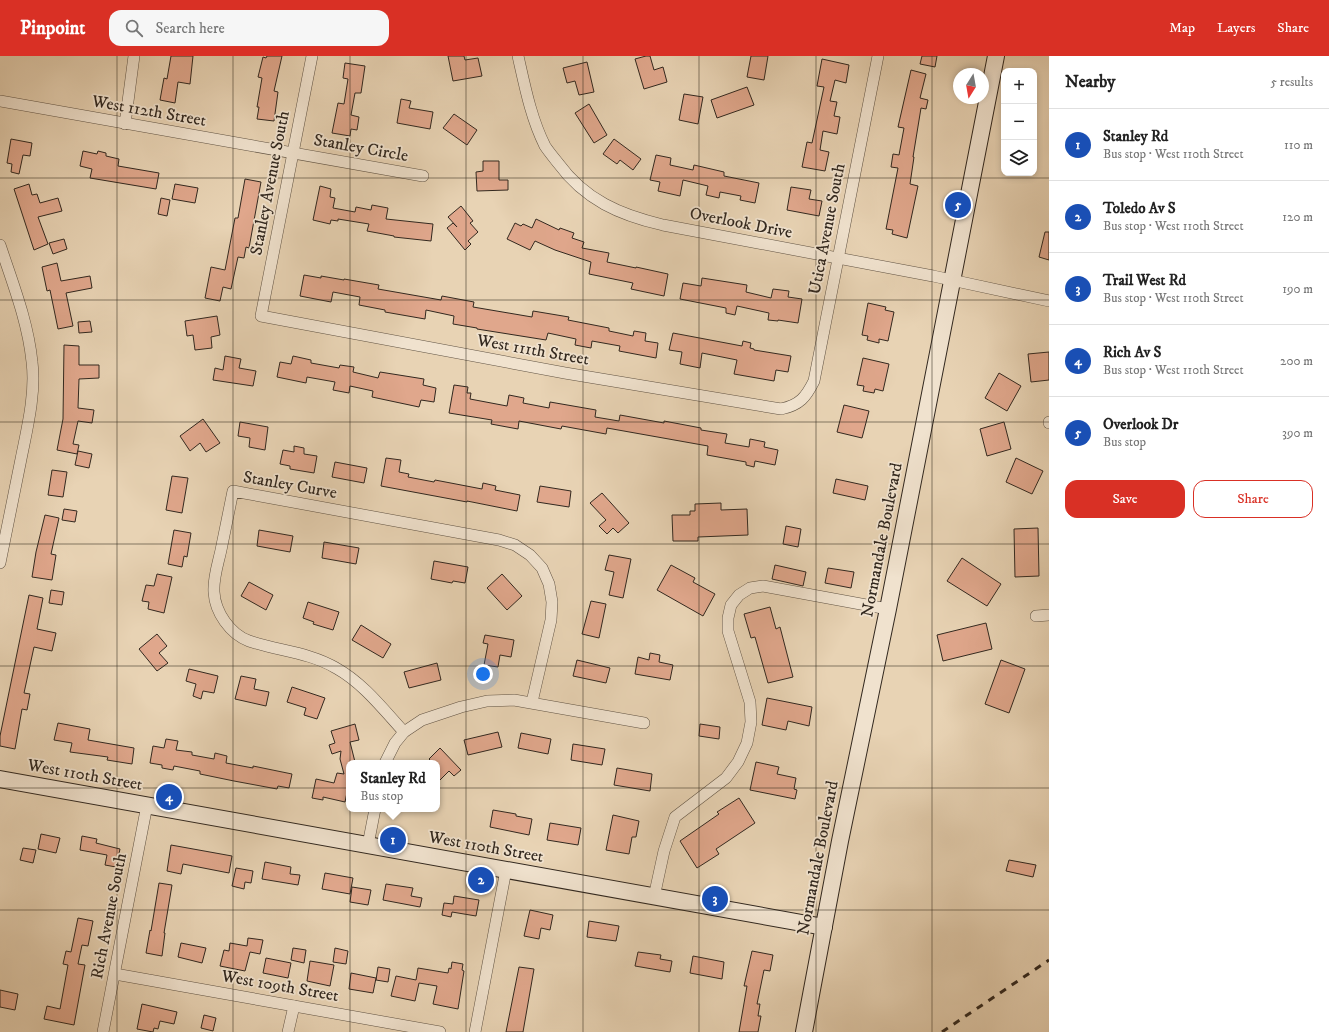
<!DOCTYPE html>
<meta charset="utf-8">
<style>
:root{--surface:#fff;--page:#f6f6f6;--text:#222;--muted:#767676;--line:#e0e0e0;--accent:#d93025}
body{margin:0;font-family:"IM FELL DW Pica",serif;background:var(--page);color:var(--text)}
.controls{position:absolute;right:12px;top:12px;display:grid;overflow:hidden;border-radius:8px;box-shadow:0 2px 6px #0003}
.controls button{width:36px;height:36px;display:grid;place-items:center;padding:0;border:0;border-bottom:1px solid var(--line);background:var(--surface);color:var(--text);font:20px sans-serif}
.compass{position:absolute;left:953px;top:12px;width:36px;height:36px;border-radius:50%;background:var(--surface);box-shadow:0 2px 6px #0003;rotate:191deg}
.you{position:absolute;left:483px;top:618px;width:14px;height:14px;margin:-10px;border:3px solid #fff;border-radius:50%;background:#1a73e8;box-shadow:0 0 0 6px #1a73e833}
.badge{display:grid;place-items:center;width:26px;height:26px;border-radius:50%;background:var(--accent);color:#fff;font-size:13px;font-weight:700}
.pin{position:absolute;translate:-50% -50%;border:2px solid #fff;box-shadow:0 1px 4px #0006}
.popup{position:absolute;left:346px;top:704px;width:94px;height:52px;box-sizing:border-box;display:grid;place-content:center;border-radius:8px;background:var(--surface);filter:drop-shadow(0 1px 3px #0005);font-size:13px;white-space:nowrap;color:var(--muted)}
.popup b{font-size:15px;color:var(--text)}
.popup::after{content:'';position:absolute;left:50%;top:100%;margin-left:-8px;border:8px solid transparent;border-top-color:var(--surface)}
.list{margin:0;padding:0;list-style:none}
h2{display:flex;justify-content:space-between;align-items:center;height:52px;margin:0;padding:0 16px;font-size:17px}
h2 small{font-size:13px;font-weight:400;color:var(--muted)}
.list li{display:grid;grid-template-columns:26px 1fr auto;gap:12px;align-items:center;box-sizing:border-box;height:72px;padding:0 16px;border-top:1px solid var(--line)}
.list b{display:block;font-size:15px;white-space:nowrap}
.list p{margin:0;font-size:13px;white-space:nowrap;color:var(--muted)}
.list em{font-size:13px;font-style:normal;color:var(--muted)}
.actions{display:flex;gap:8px;padding:12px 16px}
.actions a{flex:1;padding:9px 0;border:1px solid var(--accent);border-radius:12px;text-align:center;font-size:14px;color:var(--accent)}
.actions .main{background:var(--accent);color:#fff}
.icon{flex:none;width:22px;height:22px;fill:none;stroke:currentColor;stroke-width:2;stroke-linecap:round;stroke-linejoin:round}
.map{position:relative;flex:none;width:1049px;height:976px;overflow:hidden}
header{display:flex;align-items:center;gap:24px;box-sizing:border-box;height:56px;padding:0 20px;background:var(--accent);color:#fff}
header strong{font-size:19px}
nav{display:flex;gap:22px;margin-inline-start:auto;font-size:14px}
.search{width:280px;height:36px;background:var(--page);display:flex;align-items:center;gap:10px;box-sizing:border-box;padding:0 14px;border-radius:12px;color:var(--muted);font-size:15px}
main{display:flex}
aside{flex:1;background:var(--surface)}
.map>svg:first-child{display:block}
.building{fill:#e0a78c;stroke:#32281f}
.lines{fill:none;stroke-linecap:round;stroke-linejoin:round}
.street-casing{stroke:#605344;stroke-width:12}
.secondary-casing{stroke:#32281f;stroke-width:18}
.street{stroke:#f0e2ce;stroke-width:11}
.secondary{stroke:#f0e2ce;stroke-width:16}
.rail{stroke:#32281f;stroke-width:3;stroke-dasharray:7 7;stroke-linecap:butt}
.grid{fill:none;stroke:#32281f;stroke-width:1;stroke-opacity:0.55}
.labels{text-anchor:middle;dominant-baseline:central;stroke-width:3.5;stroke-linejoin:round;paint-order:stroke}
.street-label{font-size:17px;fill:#32281f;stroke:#f0e2ce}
</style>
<header>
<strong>Pinpoint</strong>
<div class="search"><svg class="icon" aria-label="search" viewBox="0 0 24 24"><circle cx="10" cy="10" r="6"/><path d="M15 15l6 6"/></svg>Search here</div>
<nav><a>Map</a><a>Layers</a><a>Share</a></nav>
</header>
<main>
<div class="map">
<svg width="1049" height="976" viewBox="0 0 1049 976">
<rect width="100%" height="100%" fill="#e8d3b4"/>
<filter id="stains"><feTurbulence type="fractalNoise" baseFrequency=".005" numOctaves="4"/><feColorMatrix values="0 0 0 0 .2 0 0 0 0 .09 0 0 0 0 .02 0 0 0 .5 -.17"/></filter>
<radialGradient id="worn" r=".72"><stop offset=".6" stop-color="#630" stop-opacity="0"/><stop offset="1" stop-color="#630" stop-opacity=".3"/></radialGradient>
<g class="building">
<path d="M171,0H193L190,28L178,26L175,47L160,44L164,22L167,23Z"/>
<path d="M267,0H282L274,35L278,36L274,65L257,63L259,51H257L262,22L258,21L263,1L266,2Z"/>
<path d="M448,0H464L465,4L478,2L482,20L453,25Z"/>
<path d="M646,0H650L654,14L663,11L667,26L644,33L635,3Z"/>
<path d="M751,0H768L764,24L747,21Z"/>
<path d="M922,0H937L935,11L920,8Z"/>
<path d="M822,3L849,9L846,27L835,24L830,45L837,46L834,60L840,61L837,78L823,75L820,94L829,96L825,115L802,111L807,86L812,87L824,31L817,30Z"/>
<path d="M587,6L594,36L579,39L575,25L567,27L563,12Z"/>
<path d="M345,7L365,10L361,37H355L351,59L359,61L357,74L351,73L350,80L332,77L338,47L344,48L348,23L343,22Z"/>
<path d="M911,14L926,18L920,42L928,44L926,53L921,52L913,101H914L910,128L918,130L907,182L892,178L893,174L886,173L898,112L891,111L893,98L899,99L904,72L898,71Z"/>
<path d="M747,31L754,49L717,62L711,44Z"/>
<path d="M684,38L703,41L698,68L679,64Z"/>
<path d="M401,43L411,45L409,52L433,56L430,73L397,67Z"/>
<path d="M589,48L607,79L594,87L575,57Z"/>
<path d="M454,58L477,74L467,89L443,72Z"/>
<path d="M11,83L32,87L30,100L23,99L19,118L11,116L12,108L7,107Z"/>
<path d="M614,83L641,103L633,114L620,104L617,108L603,98Z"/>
<path d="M83,95L97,98L98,95L106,97V100L119,103L118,110L159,117L156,133L90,122L92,113L80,110Z"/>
<path d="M656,99L671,102L670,109L693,114L694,109L724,116V120L759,127L755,147L740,144L741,140L720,136L719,142L706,139L708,130L683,124L680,140L658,135L660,126L650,124Z"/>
<path d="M483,105H499V124H508V134L477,135L476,116L483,115Z"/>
<path d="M245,123L261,126L249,192L246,191L244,202L238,201L231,233L223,231L220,245L205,242L211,211L225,214L235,162H238Z"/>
<path d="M29,128L32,139L37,138L40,147L58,142L62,155L38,161L48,188L34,194L14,133Z"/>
<path d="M175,128L198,132L195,147L172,143Z"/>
<path d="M320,130L331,133L330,141L335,142L333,152L355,156L356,151L371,154L372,149L388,152L386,163L433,168L431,185L394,181V180L367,175L369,168L338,163V165L331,164L330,168L313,164Z"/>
<path d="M791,131L811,134L809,143L822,145L819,160L787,154Z"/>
<path d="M161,142L170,144L167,160L158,158Z"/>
<path d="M461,150L473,165L470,167L478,176L468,185L471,188L465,194L447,172L453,167L457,171L448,161Z"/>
<path d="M536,163L559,174L560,172L574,177L572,182L584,186L582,192L609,197L607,206L636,212V211L668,218L664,240L631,233L633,227L589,218L591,206L555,194L535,185L530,194L507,183L515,167L521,170L523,168L532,172Z"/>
<path d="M1045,176H1049V204L1039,201Z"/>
<path d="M64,183L67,193L53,198L49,187Z"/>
<path d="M57,207L61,225L90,220L92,232L66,237L73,270L58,273L50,234L47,235L42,211Z"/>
<path d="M304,219L321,222V220L344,224V223L379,229L378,233L441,244L442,240L474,246L473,251L532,261L533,255L569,261L568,264L609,272V275L633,280L634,275L646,277L645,285L658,287L656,302L619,295L620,290L592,285L591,292L575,289L576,283L548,277L546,284L477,273V272L453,268L454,260L426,254L425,263L385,256V254L359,249L360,241L333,236L331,246L300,240Z"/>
<path d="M702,222L747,229L746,236L771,242L773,233L789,235L788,241L802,243L798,267L778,264V265L768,264L769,257L737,250L735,259L726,257V252L680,243L683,227L701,230Z"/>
<path d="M868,247L886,251L885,254L894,256L888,285L879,283V287L867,284L868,280L862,279Z"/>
<path d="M217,260L220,279L211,281L212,292L195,294L193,279L187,280L185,265Z"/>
<path d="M90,265L92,276L79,277L78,266Z"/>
<path d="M673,277L742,290L743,285L751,287L750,292L754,293V294L791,300L788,316L776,314L774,325L734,318L737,304L702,297L700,312L680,308L682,296L669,294Z"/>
<path d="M64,289L79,290V309H99V322L79,323L78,352L94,354L92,367L78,365L73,388L79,389L77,398L57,394L63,363Z"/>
<path d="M1049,296V324L1031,326L1028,298Z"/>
<path d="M225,300L241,303L239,312L256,315L253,330L213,324L215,312L223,314Z"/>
<path d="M293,300L311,304V307L339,312L340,309L354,311L353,316L378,322L380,316L424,323L423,329L436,332L434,346L421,344L419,351L372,341L373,335L350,330L349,337L333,334L335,326L307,321L306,327L277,321L280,306L291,308Z"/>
<path d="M863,302L889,308L883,335L875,333L874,337L863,335L864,330L857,329Z"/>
<path d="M999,317L1021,330L1007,355L985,342Z"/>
<path d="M454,329L468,331L467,337H471L470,343L507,350L509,339L524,342L523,347L549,352L550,346L596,354L595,361L619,365L620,359L664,367V365L701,372V374L727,378L725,387L749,391L750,383L765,386L764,391L778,394L775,409L755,405L754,411L746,409V406L707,399L708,390L607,372L606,378L562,370L561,373L519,365L518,373L491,368L492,364L449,357Z"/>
<path d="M844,349L869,355L862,382L837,376Z"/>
<path d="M203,363L220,387L206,396L200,387L190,395L180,380Z"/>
<path d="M240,366L268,371L265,394L249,391L250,382L238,380Z"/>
<path d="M1004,366L1011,393L987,400L980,373Z"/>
<path d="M294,390L304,392V398L317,400L314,417L290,413V410L280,408L283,394L294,396Z"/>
<path d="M78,395L92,398L89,412L75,409Z"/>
<path d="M386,402L401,404L399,416L409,418L408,421L434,426L435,424L482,433L483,427L496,430L495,434L520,439L517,455L467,445V446L381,430Z"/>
<path d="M1016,402L1043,415L1032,438L1006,426Z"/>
<path d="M335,406L367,412L364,427L332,421Z"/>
<path d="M52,414L67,416L63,441L48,439Z"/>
<path d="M172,420L188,422L182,457L166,454Z"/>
<path d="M836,423L868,430L865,444L833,437Z"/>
<path d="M540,430L571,435L569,451L537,446Z"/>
<path d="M602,437L629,467L618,477L613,472L607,478L599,470L606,464L590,447Z"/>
<path d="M721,447V454L747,453L748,479L698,481V485H673L672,459H690V455H695V448Z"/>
<path d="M64,453L77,455L75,466L62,464Z"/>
<path d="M45,459L59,462L51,498L56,499L52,524L32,521L36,496Z"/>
<path d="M786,470L801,473L798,491L783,488Z"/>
<path d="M1038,472L1039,520L1015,521L1014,473Z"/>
<path d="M174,474L191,477L187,501L184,500L182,511L168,508Z"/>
<path d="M259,474L293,480L290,496L257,490Z"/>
<path d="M324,486L359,492L356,508L322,502Z"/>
<path d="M609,499L631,503L623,542L609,539L614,516L605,514Z"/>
<path d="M962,502L1001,528L987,550L947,525Z"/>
<path d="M434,505L468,511L465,527L453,525L452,527L431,523Z"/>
<path d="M671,509L695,522L693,526L715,538L703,560L657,534Z"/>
<path d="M775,509L806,516L803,530L772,523Z"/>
<path d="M828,512L854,516L851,532L825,527Z"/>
<path d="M157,518L172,521L164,557L148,553L149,546L142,545L146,529L154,530Z"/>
<path d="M502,518L522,540L507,554L487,532Z"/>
<path d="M249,526L273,539L266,554L241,540Z"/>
<path d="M51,534L64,536L62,549L49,547Z"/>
<path d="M29,539L43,542L37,573L56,577L52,595L34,591L24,637L30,638L27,654L22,653L15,693L0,690V680Z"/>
<path d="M591,545L606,548L599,582L582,578Z"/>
<path d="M308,546L339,556L333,574L313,568L314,566L303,562Z"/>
<path d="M770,551L776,573L780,571L793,621L768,627L755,581L751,582L744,558Z"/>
<path d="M986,567L992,593L943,605L937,579Z"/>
<path d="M361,569L391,588L383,602L352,584Z"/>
<path d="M157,578L167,590L159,597L168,607L157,615L139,593Z"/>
<path d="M485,579L514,584L511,601L500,599L498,611L484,609L488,588L483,587Z"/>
<path d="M650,597L660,599L659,606L673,609L670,624L635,618L638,601L649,604Z"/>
<path d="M577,604L610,612L606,627L573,620Z"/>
<path d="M1001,604L1025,613L1009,657L985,648Z"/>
<path d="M437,607L441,624L409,632L404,616Z"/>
<path d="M189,613L218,620L214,637L203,635L201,643L193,640L196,628L186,625Z"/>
<path d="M241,620L256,623L254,633L269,636L266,650L235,643Z"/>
<path d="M292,631L325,642L317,663L304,659L306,652L287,646Z"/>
<path d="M767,642L812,651L809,670L788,665L786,674L762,669Z"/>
<path d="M58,667L90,673L88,684L134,692L132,708L107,704L108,701L70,696L72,687L54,684Z"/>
<path d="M355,668L359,684L350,686L355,706L349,707V727L345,746L323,741V744L312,742L316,723L334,727L337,717L344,718L340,703L341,695L332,698L329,689L335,687L331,675Z"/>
<path d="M700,668L720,671L719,683L699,680Z"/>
<path d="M498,676L502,691L468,699L464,684Z"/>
<path d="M521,677L551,683L548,698L518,692Z"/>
<path d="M166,683L178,685L176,694L192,696V699L214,703L215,697L227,700L226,707L253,712V710L292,718L289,732L278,730L277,733L234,725L200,718V715L174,710L173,714L162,712V709L150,707L153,690L164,692Z"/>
<path d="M573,688L605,693L602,709L571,704Z"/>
<path d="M440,692L461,714L454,720L449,715L437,727V707H433L429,703Z"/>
<path d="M756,706L779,711L777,718L796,722L794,733L797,734L795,743L750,734Z"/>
<path d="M617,712L652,718L650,735L614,729Z"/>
<path d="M739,742L755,767L716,793L719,798L697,812L680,785L719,758L717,756Z"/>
<path d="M493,754L516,758V760L532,763L529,779L490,771Z"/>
<path d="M613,759L639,765L636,781H632L629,798L606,794Z"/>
<path d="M550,767L581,772L578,789L547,784Z"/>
<path d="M41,778L60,782L56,797L38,793Z"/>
<path d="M82,780L97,783L96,787L120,793L116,811L105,809L107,799L80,794Z"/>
<path d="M171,789L232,800L229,817L183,808L181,818L167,815Z"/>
<path d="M23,792L36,794L33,807L20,804Z"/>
<path d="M1009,804L1036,809L1033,821L1006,815Z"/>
<path d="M265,806L291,811L290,818L300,819L298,829L262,823Z"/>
<path d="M236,812L253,815L251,827L245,826L244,833L232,830Z"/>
<path d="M325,817L353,822L350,838L322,833Z"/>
<path d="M159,827L172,829L164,877H165L162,900L146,897L150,874L151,875Z"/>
<path d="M386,828L413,832L411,840L422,842L420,851L383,844Z"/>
<path d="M352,831L371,834L368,849L350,846Z"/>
<path d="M454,840L479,844L476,860L452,856L451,861L442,859L444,847L453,848Z"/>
<path d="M530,854L553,859L550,874L541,872L539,883L524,880Z"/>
<path d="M78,862L93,865L88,890L82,889L78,908L85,909L74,969L44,963L47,950L60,953L68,909L63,908L66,895L71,896Z"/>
<path d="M589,865L619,870L616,885L587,881Z"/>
<path d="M248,882L263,884L260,898L250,896L245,915L220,910L224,894L229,895L230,887L247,890Z"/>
<path d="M181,887L206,892L202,907L178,901Z"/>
<path d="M293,892L306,894L304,907L291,904Z"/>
<path d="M335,892L348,895L346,908L333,906Z"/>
<path d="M752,895L773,899L770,915L764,914L757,948H760L758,960H761L758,976H739L747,930H744Z"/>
<path d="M638,896L661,899L660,903L672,905L670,916L635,910Z"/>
<path d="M693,900L724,906L722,923L690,917Z"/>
<path d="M266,902L291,907L288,922L263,917Z"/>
<path d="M310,905L334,909L330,930L307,925Z"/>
<path d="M452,906L463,908L462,914L464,915L458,953L433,948L437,930L419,927L415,945L391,940L396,920L416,924L418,912L448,917L449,912L451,913Z"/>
<path d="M378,911L390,913L388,926L376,924Z"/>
<path d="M519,911L534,913L523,976H506Z"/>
<path d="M351,917L376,922L373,937L349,933Z"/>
<path d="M0,934L18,938L15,954L0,951Z"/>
<path d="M142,948L177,956L174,968L160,965L158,973L154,972L153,976L137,973Z"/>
<path d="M204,959L216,962L213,975L201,972Z"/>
</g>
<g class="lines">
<defs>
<g id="street">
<path d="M312,0L261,260L565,317L781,353C800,349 806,341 814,325L878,0"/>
<path d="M518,0C525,31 531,62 545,90C549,96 554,102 558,107C585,144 620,159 663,169L933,220L1049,245"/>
<path d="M0,45L423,120"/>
<path d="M125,68L134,0"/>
<path d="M0,189C13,228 28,266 32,306C36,337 27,373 21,403C14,438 7,473 0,507"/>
<path d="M1049,367V366"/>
<path d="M1036,560L1049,559"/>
<path d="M404,676C383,653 363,627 336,612C309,596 278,595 249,585C230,578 215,556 214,536C213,522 218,508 221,494C225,474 229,455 233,435L499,484L515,489L530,499L542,512L549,528L552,546L551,564L532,646"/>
<path d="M385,707L395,687L404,676L422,664L461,651L487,645L514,644L644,667"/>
<path d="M368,789L375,753"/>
<path d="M654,841L664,795L675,761L726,722L738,706L747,687L751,666L750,646L728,575V562L731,549L739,539L750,532L763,530L888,553"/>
<path d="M115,918L440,976"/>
<path d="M103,976L147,749"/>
<path d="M288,976L294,950"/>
<path d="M475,976L506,814"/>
</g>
<g id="secondary">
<path d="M0,723L824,871"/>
<path d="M804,976L840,785L888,553L996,0"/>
</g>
</defs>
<use href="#street" class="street-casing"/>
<use href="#secondary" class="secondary-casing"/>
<use href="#street" class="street"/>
<use href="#secondary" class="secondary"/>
<path class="rail" d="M942,976L1049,904"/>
</g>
<path class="grid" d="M117,0V976M233,0V976M350,0V976M466,0V976M583,0V976M699,0V976M816,0V976M932,0V976M0,122H1049M0,244H1049M0,366H1049M0,488H1049M0,610H1049M0,732H1049M0,854H1049"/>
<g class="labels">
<g class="street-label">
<text transform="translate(149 55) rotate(10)">West 112th Street</text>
<text transform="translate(361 92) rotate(10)">Stanley Circle</text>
<text transform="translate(270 127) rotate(-79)">Stanley Avenue South</text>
<text transform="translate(741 167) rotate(11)">Overlook Drive</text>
<text transform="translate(827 173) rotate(-79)">Utica Avenue South</text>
<text transform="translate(533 294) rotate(10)">West 111th Street</text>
<text transform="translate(290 429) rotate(10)">Stanley Curve</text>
<text transform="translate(882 484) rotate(-79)">Normandale Boulevard</text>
<text transform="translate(85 719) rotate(10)">West 110th Street</text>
<text transform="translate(486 791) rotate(10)">West 110th Street</text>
<text transform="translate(818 802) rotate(-79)">Normandale Boulevard</text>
<text transform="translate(109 860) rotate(-79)">Rich Avenue South</text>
<text transform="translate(280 930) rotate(10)">West 109th Street</text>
</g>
</g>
<rect width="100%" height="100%" filter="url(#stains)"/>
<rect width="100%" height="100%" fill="url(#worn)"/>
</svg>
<div class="controls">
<button>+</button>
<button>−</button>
<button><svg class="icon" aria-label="layers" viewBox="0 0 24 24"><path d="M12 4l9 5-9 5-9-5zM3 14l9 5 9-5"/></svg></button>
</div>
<svg class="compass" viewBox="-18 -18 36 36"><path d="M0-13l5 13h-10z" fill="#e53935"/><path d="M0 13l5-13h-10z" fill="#767676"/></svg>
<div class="you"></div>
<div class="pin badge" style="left:393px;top:784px;background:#1a4fb4">1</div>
<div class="popup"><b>Stanley Rd</b>Bus stop</div>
<div class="pin badge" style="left:481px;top:824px;background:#1a4fb4">2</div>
<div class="pin badge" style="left:715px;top:843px;background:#1a4fb4">3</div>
<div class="pin badge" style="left:169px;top:741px;background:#1a4fb4">4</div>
<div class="pin badge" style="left:958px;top:149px;background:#1a4fb4">5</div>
</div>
<aside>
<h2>Nearby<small>5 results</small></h2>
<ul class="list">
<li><span class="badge" style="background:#1a4fb4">1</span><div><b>Stanley Rd</b><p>Bus stop · West 110th Street</p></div><em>110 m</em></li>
<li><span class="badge" style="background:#1a4fb4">2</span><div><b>Toledo Av S</b><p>Bus stop · West 110th Street</p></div><em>120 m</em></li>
<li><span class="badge" style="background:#1a4fb4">3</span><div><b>Trail West Rd</b><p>Bus stop · West 110th Street</p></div><em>190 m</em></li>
<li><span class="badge" style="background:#1a4fb4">4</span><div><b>Rich Av S</b><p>Bus stop · West 110th Street</p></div><em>200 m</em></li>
<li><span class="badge" style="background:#1a4fb4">5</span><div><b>Overlook Dr</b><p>Bus stop</p></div><em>390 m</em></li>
</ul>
<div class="actions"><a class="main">Save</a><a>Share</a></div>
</aside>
</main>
